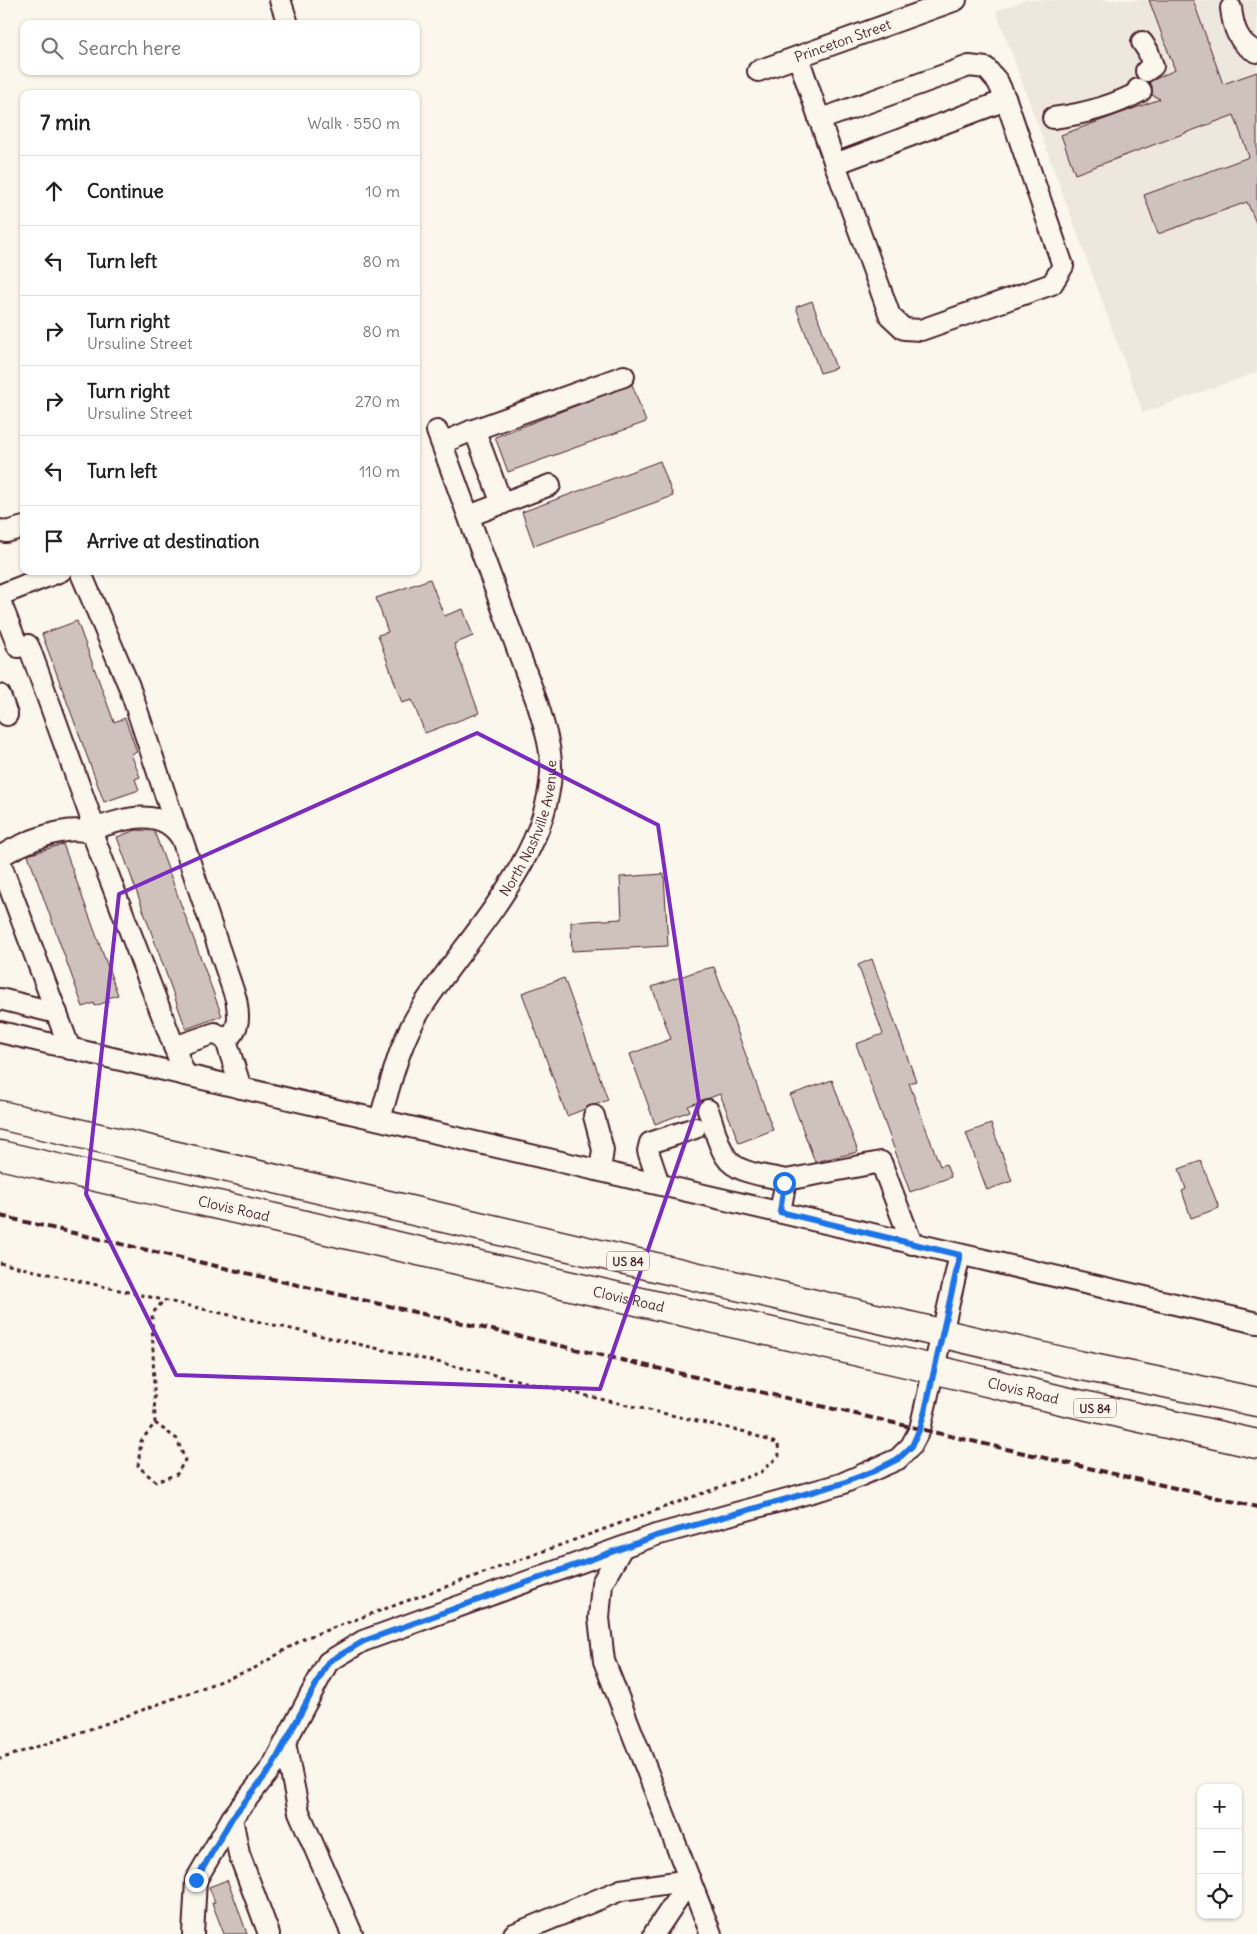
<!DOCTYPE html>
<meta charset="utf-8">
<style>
:root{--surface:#fff;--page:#f6f6f6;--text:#222;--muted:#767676;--line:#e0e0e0}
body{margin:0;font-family:Delius,sans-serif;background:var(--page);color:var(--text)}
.controls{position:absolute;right:15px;bottom:15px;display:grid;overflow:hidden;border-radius:10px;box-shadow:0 1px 4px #0004}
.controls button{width:45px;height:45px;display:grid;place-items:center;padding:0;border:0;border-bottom:1px solid var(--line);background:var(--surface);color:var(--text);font:25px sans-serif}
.stop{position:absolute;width:15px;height:15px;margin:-11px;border:4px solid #1a73e8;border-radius:50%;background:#fff}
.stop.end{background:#1a73e8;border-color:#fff;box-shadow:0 1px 5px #0008}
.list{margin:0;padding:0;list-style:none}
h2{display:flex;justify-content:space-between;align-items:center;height:65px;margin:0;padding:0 20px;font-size:21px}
h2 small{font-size:16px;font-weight:400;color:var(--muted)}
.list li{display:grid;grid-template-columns:32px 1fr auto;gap:15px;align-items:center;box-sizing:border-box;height:70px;padding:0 20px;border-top:1px solid var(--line)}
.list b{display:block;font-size:19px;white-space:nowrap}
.list p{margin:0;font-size:16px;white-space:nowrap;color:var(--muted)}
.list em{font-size:16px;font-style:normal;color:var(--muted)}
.icon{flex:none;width:28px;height:28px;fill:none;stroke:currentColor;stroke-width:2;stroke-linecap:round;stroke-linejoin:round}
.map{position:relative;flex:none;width:1257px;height:1934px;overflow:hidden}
.search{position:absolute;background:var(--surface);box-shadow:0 1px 4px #0004;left:20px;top:20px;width:400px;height:55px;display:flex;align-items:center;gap:12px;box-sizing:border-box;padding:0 18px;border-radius:10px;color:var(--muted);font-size:19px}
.panel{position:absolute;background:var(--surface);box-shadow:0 1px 4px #0004;left:20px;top:90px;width:400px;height:485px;border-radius:10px}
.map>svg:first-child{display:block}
.built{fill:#eee7de}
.building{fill:#cfc2bc;stroke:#4a1f2b}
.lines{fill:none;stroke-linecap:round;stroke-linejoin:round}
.minor-casing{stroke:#4a1f2b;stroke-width:24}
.highway-casing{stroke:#4a1f2b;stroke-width:31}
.path{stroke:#4a1f2b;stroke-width:3;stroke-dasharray:4 4;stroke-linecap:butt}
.minor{stroke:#fbf7ec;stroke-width:20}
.highway{stroke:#fbf7ec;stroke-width:28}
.rail{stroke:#4a1f2b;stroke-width:4;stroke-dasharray:8 4;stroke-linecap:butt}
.route{stroke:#1a73e8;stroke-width:6}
.marked{fill:none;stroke:#7b2cbf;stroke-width:4;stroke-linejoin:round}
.labels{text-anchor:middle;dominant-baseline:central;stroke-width:4;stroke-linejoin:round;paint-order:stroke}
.shield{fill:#fbf7ec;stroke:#7f6065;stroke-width:1}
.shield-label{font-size:12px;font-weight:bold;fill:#4a1f2b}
.street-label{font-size:14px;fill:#4a1f2b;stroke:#fbf7ec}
</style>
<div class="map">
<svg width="1257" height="1934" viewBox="0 0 1257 1934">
<rect width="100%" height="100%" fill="#fbf7ec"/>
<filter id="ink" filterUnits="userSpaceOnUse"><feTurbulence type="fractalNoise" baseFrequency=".02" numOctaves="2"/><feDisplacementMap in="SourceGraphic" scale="10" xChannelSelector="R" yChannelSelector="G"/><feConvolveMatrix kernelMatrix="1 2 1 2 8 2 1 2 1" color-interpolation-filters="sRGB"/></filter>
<g filter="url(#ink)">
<path class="built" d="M1025,0H1257V372L1143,413L996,11Z"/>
<g class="building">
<path d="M1149,0H1193L1223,84L1257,72V225L1247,202L1158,234L1144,195L1249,157L1234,115L1075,174L1061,135L1160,99L1152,95V86L1149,82L1175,70Z"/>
<path d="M812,301L836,368L820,373L796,307Z"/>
<path d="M632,384L646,422L508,472L495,437Z"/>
<path d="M660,461L673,496L534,546L522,512Z"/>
<path d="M430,579L444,616L463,609L473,636L454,644L479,713L425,733L412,700L402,703L378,635L388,632L376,598Z"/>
<path d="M77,621L114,722L125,718L137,752L131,754L140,777L135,779L139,790L104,802L42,634Z"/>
<path d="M136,830L154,831L222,1016L186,1029L117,837Z"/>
<path d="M63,844L118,995L108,998L109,1001L95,1006L94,1003L83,1007L28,855Z"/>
<path d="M664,874L668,946L572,951L571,922L622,919L620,877Z"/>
<path d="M872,959L916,1081L909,1083L940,1166L946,1164L951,1177L910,1192L856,1044L883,1034L858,965Z"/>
<path d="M714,967L773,1130L739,1143L720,1094L688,1106L690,1111L655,1124L630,1054L671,1039L652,987L700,970Z"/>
<path d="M564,978L608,1100L567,1116L522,993Z"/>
<path d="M832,1080L858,1152L815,1162L790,1095Z"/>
<path d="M991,1124L1012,1181L987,1190L966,1133Z"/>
<path d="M1201,1161L1219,1208L1191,1218L1182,1191L1186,1189L1179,1169Z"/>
<path d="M227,1880L234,1897L247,1934H224L212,1903L215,1902L209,1887Z"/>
</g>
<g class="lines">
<defs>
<g id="minor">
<path d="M280,0L288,24"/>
<path d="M1231,8C1233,27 1238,44 1257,52"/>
<path d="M1142,42L1148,51L1153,66L1146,71"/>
<path d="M798,57L835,164L1006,100L998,82L986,68L969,66L819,120"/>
<path id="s1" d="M758,71L956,0"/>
<path d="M1053,118C1084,114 1114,106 1141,91L1138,89"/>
<path d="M835,164L890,316L904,329L921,330L1052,284L1063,266L1006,100"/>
<path d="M471,431L624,376"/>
<path d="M442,443L471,431L476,434L502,504"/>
<path d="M469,516L550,485"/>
<path d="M0,530L6,532L24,527"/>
<path d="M80,571L129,686L177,830"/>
<path d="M0,595L61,571"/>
<path d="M0,601L18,647L28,645L31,652L91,818L87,831"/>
<path d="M0,695L7,715"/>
<path d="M87,831C118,821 161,803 182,839L236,999C239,1016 241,1028 226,1040"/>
<path d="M0,857C18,844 74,820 93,835L185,1075"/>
<path d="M0,862L70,1049"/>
<path d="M0,999L57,1013"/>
<path d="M0,1032L1257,1323"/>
<path d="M174,1047L215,1033L226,1040L241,1088"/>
<path d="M708,1110C714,1125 717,1144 726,1157C736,1174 769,1176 786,1180"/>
<path d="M594,1116L603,1150L600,1170"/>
<path id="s2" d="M380,1119C391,1082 400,1041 421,1009C467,937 547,860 551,772C552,749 544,726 538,705L437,431"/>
<path d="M659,1184L648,1151L650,1143L695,1128"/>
<path d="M780,1212L786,1180L881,1162L912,1244"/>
<path d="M622,1548L602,1583L599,1618L604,1661L711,1934"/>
<path d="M285,1743L299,1812L352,1934"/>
<path d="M232,1818L239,1854L269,1934"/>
<path d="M193,1934L196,1880L232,1818L272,1767L328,1662L363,1641L656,1535L841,1484L898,1459L911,1446L920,1429L960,1255"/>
<path d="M514,1934L621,1890L690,1880"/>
<path d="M654,1934L690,1880"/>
</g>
<g id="highway">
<path d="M0,1115L1078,1365L1257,1402"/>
<path id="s3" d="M0,1155L933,1369L1065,1401L1257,1444"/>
</g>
</defs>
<use href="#minor" class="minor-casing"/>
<use href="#highway" class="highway-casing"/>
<g class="path">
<path d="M0,1263L746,1432L778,1444L779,1456L761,1472L305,1638L253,1669L102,1725L0,1759"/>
<path d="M155,1423L177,1439L185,1460L177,1474L156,1482L138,1466L141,1441L155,1423L152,1314L164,1300"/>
</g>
<use href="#minor" class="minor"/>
<use href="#highway" class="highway"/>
<path class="rail" d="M0,1216L1257,1507"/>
</g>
</g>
<g class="lines" filter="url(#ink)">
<path class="route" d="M196,1880L232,1818L272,1767L328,1662L364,1641L656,1536L840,1484L874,1471L898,1459L912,1446L920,1428L925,1411L960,1255L780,1212L784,1183"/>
</g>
<path class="marked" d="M477,733L658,825L699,1102L600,1389L176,1375L86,1194L119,894Z"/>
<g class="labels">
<g class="shield">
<rect x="607" y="1251.5" width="42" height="19" rx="4"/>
<rect x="1074" y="1398.5" width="42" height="19" rx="4"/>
</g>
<g class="shield-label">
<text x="628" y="1261">US 84</text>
<text x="1095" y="1408">US 84</text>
</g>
<g class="street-label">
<text stroke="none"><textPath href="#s1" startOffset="90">Princeton Street</textPath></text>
<text stroke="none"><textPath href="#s2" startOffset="331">North Nashville Avenue</textPath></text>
<text stroke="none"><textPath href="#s3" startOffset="240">Clovis Road</textPath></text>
<text stroke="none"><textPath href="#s3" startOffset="645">Clovis Road</textPath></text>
<text stroke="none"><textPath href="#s3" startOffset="1050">Clovis Road</textPath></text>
</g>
</g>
</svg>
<div class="controls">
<button>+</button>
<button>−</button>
<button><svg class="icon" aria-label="locate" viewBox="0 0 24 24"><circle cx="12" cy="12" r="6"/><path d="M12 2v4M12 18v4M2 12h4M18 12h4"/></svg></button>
</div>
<div class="stop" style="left:784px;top:1183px"></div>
<div class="stop end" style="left:196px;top:1880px"></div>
<div class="search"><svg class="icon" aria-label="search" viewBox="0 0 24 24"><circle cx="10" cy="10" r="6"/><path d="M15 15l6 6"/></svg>Search here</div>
<section class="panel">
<h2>7 min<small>Walk · 550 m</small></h2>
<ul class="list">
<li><svg class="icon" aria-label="ahead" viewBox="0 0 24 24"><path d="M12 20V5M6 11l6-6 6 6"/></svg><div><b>Continue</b></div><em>10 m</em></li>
<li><svg class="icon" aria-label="left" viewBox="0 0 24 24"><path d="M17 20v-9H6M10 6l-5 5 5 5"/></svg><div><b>Turn left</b></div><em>80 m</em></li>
<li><svg class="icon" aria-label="right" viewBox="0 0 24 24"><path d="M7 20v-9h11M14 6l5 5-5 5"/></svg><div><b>Turn right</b><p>Ursuline Street</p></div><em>80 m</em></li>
<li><svg class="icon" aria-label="right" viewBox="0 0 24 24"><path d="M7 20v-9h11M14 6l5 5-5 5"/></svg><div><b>Turn right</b><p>Ursuline Street</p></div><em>270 m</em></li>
<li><svg class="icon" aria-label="left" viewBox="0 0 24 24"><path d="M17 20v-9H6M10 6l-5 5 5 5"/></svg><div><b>Turn left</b></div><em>110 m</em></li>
<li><svg class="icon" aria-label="arrive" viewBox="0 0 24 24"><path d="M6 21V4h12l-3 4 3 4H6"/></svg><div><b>Arrive at destination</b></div></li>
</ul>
</section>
</div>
